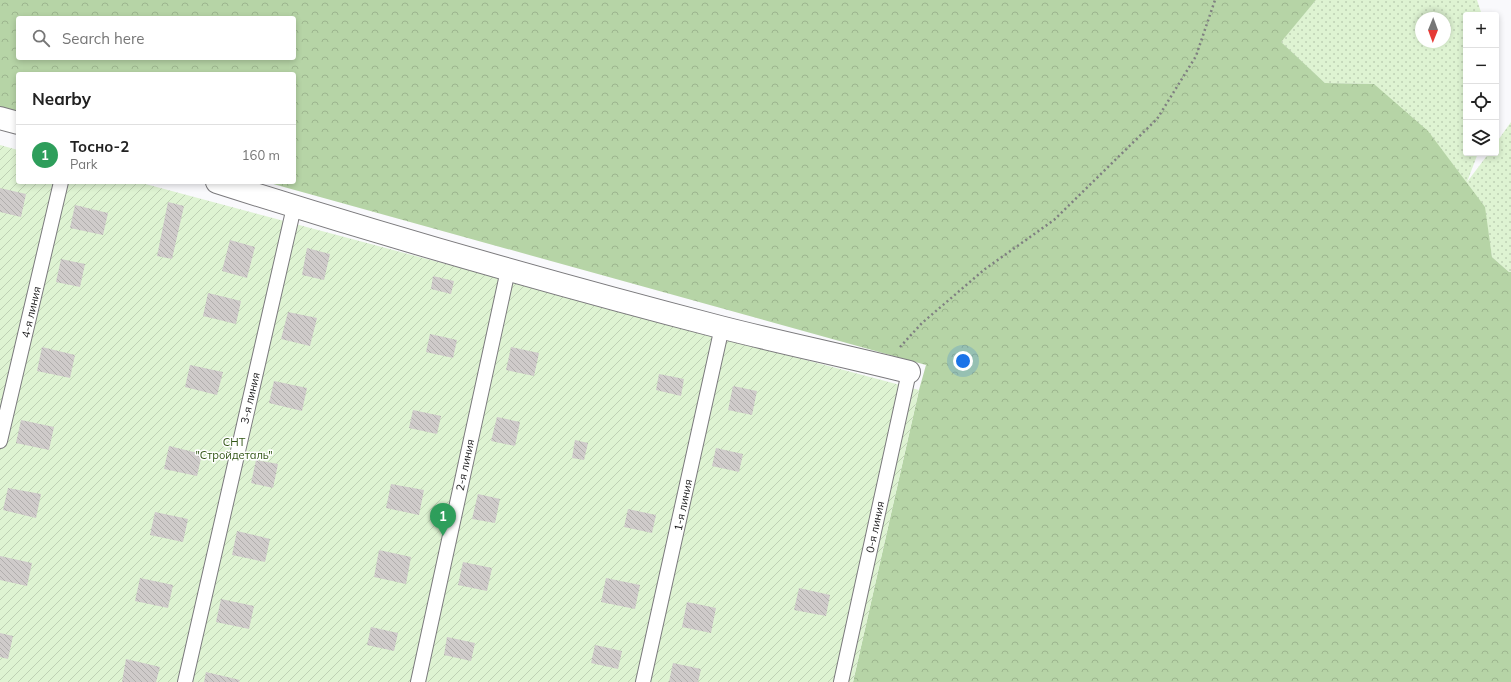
<!DOCTYPE html>
<meta charset="utf-8">
<style>
:root{--surface:#fff;--page:#f2f2f2;--text:#222;--muted:#767676;--line:#e0e0e0;--accent:#b45309}
body{margin:0;font-family:Mulish,sans-serif;background:var(--page);color:var(--text)}
.controls{position:absolute;right:12px;top:12px;display:grid;overflow:hidden;border-radius:4px;box-shadow:0 2px 6px #0003}
.controls button{width:36px;height:36px;display:grid;place-items:center;padding:0;border:0;border-bottom:1px solid var(--line);background:var(--surface);color:var(--text);font:20px sans-serif}
.compass{position:absolute;left:1415px;top:12px;width:36px;height:36px;border-radius:50%;background:var(--surface);box-shadow:0 2px 6px #0003;rotate:181deg}
.you{position:absolute;left:963px;top:361px;width:14px;height:14px;margin:-10px;border:3px solid #fff;border-radius:50%;background:#1a73e8;box-shadow:0 0 0 6px #1a73e833}
.badge{display:grid;place-items:center;width:26px;height:26px;border-radius:50%;background:var(--accent);color:#fff;font-size:13px;font-weight:700}
.pin{position:absolute;translate:-50% -33px;filter:drop-shadow(0 1px 2px #0008)}
.pin::after{content:'';position:absolute;top:21px;width:14px;height:12px;background:inherit;clip-path:polygon(0 0,100% 0,50% 100%)}
.list{margin:0;padding:0;list-style:none}
h2{display:flex;justify-content:space-between;align-items:center;height:52px;margin:0;padding:0 16px;font-size:17px}
h2 small{font-size:13px;font-weight:400;color:var(--muted)}
.list li{display:grid;grid-template-columns:26px 1fr auto;gap:12px;align-items:center;box-sizing:border-box;height:60px;padding:0 16px;border-top:1px solid var(--line)}
.list b{display:block;font-size:15px;white-space:nowrap}
.list p{margin:0;font-size:13px;white-space:nowrap;color:var(--muted)}
.list em{font-size:13px;font-style:normal;color:var(--muted)}
.icon{flex:none;width:22px;height:22px;fill:none;stroke:currentColor;stroke-width:2;stroke-linecap:round;stroke-linejoin:round}
.map{position:relative;flex:none;width:1511px;height:682px;overflow:hidden}
.search{position:absolute;background:var(--surface);box-shadow:0 2px 6px #0003;left:16px;top:16px;width:280px;height:44px;display:flex;align-items:center;gap:10px;box-sizing:border-box;padding:0 14px;border-radius:4px;color:var(--muted);font-size:15px}
.panel{position:absolute;background:var(--surface);box-shadow:0 2px 6px #0003;left:16px;top:72px;width:280px;height:112px;border-radius:4px}
.map>svg:first-child{display:block}
.grass{fill:url(#grass-dots);fill-rule:evenodd}
.forest{fill:url(#forest-crowns);fill-rule:evenodd}
.garden{fill:url(#garden-furrows)}
.building{fill:url(#building-back-hatch)}
.lines{fill:none;stroke-linecap:round;stroke-linejoin:round}
.lane-casing{stroke:#7b7a7d;stroke-width:16}
.street-casing{stroke:#7b7a7d;stroke-width:24}
.path{stroke:#7f7f81;stroke-width:2.5;stroke-dasharray:2 3;stroke-linecap:butt}
.lane{stroke:#fff;stroke-width:14}
.street{stroke:#fff;stroke-width:22}
.labels{text-anchor:middle;dominant-baseline:central;stroke-width:3;stroke-linejoin:round;paint-order:stroke}
.street-label{font-size:11px;fill:#19191a;stroke:#fff}
.park-label{font-size:11px;fill:#315515;stroke:#fff}
</style>
<div class="map">
<svg width="1511" height="682" viewBox="0 0 1511 682">
<defs>
<pattern id="grass-dots" width="8" height="8" patternUnits="userSpaceOnUse"><rect width="8" height="8" fill="#def3d2"/><path d="M2 2h.1M6 6h.1" fill="none" stroke="#bed0b4" stroke-width="1.8" stroke-linecap="round"/></pattern>
<pattern id="forest-crowns" width="20" height="18" patternUnits="userSpaceOnUse"><rect width="20" height="18" fill="#b6d4a6"/><path d="M2 6a3 3 0 1 1 6 0M12 15a3 3 0 1 1 6 0" fill="none" stroke="#9cb58e"/></pattern>
<pattern id="garden-furrows" width="10" height="10" patternUnits="userSpaceOnUse"><rect width="10" height="10" fill="#def3d2"/><path d="M-1 1l2-2M0 10L10 0M9 11l2-2" fill="none" stroke="#bed0b4"/></pattern>
<pattern id="building-back-hatch" width="6" height="6" patternUnits="userSpaceOnUse"><rect width="6" height="6" fill="#cfcbca"/><path d="M-1 5l2 2M0 0l6 6M5-1l2 2" fill="none" stroke="#b1aead"/></pattern>
</defs>
<rect width="100%" height="100%" fill="#f9f9fc"/>
<path class="grass" d="M1316,0H1477L1482,15H1466V153H1478L1467,182L1489,153H1496V143L1511,122V272H1509L1492,257L1484,207L1466,184L1374,84L1325,83L1280,42ZM1421,18H1445V42H1421Z"/>
<path class="forest" d="M0,0H1316L1281,42L1325,83L1374,84L1428,131L1485,207L1492,257L1509,272H1511V682H853L919,390L926,365L266,182H294V74H18V113L0,108ZM18,18H294V58H18Z"/>
<path class="garden" d="M0,145L18,150V182H138L919,390L853,682H0Z"/>
<g class="building">
<path d="M0,188L26,194L21,217L0,212Z"/>
<path d="M168,202L184,206L172,259L157,256Z"/>
<path d="M75,205L108,213L103,235L70,228Z"/>
<path d="M230,240L255,247L247,278L222,271Z"/>
<path d="M307,248L330,254L324,280L302,275Z"/>
<path d="M61,259L85,264L80,287L56,282Z"/>
<path d="M433,276L454,281L451,294L431,289Z"/>
<path d="M208,293L241,301L236,324L203,316Z"/>
<path d="M288,312L317,318L310,346L281,339Z"/>
<path d="M430,334L457,340L453,358L426,352Z"/>
<path d="M42,347L75,355L70,378L37,371Z"/>
<path d="M511,347L539,353L534,376L506,370Z"/>
<path d="M190,365L223,372L217,395L185,387Z"/>
<path d="M659,374L684,379L681,396L656,390Z"/>
<path d="M274,381L307,388L302,411L269,403Z"/>
<path d="M733,386L757,391L752,415L728,410Z"/>
<path d="M413,410L441,416L437,434L409,428Z"/>
<path d="M497,417L520,422L515,446L491,441Z"/>
<path d="M21,420L54,427L49,450L16,443Z"/>
<path d="M575,440L588,443L584,460L572,458Z"/>
<path d="M169,446L202,454L197,476L164,469Z"/>
<path d="M716,448L743,454L739,472L712,466Z"/>
<path d="M256,460L278,464L273,488L251,483Z"/>
<path d="M391,484L424,490L419,515L386,508Z"/>
<path d="M8,488L41,494L36,518L3,510Z"/>
<path d="M478,494L500,499L495,523L472,519Z"/>
<path d="M628,509L656,515L652,533L624,527Z"/>
<path d="M155,512L188,519L183,542L150,535Z"/>
<path d="M237,531L270,539L265,562L232,555Z"/>
<path d="M379,550L411,557L406,584L374,577Z"/>
<path d="M0,556L32,563L27,586L0,580Z"/>
<path d="M463,562L492,568L487,591L458,585Z"/>
<path d="M140,578L173,585L168,608L135,601Z"/>
<path d="M606,578L640,585L635,609L601,602Z"/>
<path d="M799,588L830,595L826,616L794,610Z"/>
<path d="M221,599L254,606L249,629L216,622Z"/>
<path d="M687,602L716,608L711,633L682,627Z"/>
<path d="M371,627L398,633L394,651L367,645Z"/>
<path d="M0,633L13,636L8,659L0,657Z"/>
<path d="M447,637L475,643L471,661L444,655Z"/>
<path d="M595,645L622,651L618,669L591,663Z"/>
<path d="M126,659L160,667L156,682H122Z"/>
<path d="M673,663L701,669L698,682H669Z"/>
<path d="M206,672L240,680L239,682H204Z"/>
</g>
<g class="lines">
<defs>
<g id="lane">
<path d="M0,441L61,182"/>
<path d="M185,682L294,207"/>
<path d="M418,682L508,270"/>
<path d="M643,682L722,327"/>
<path d="M841,682L909,372"/>
</g>
<g id="street">
<path d="M0,118L18,123"/>
<path d="M217,182C383,235 551,283 720,327C782,343 846,356 909,372"/>
</g>
</defs>
<use href="#lane" class="lane-casing"/>
<use href="#street" class="street-casing"/>
<path class="path" d="M900,347L922,323L985,269L1054,220L1157,119L1196,56L1215,0"/>
<use href="#lane" class="lane"/>
<use href="#street" class="street"/>
</g>
<g class="labels">
<g class="street-label">
<text transform="translate(31 312) rotate(-77)">4-я линия</text>
<text transform="translate(250 398) rotate(-77)">3-я линия</text>
<text transform="translate(465 465) rotate(-78)">2-я линия</text>
<text transform="translate(683 505) rotate(-78)">1-я линия</text>
<text transform="translate(875 527) rotate(-78)">0-я линия</text>
</g>
<g class="park-label">
<text x="234" y="442">СНТ<tspan x="234" dy="13">"Стройдеталь"</tspan></text>
</g>
</g>
</svg>
<div class="controls">
<button>+</button>
<button>−</button>
<button><svg class="icon" aria-label="locate" viewBox="0 0 24 24"><circle cx="12" cy="12" r="6"/><path d="M12 2v4M12 18v4M2 12h4M18 12h4"/></svg></button>
<button><svg class="icon" aria-label="layers" viewBox="0 0 24 24"><path d="M12 4l9 5-9 5-9-5zM3 14l9 5 9-5"/></svg></button>
</div>
<svg class="compass" viewBox="-18 -18 36 36"><path d="M0-13l5 13h-10z" fill="#e53935"/><path d="M0 13l5-13h-10z" fill="#767676"/></svg>
<div class="you"></div>
<div class="pin badge" style="left:443px;top:536px;background:#2e9e5b">1</div>
<div class="search"><svg class="icon" aria-label="search" viewBox="0 0 24 24"><circle cx="10" cy="10" r="6"/><path d="M15 15l6 6"/></svg>Search here</div>
<section class="panel">
<h2>Nearby<small></small></h2>
<ul class="list">
<li><span class="badge" style="background:#2e9e5b">1</span><div><b>Тосно-2</b><p>Park</p></div><em>160 m</em></li>
</ul>
</section>
</div>
